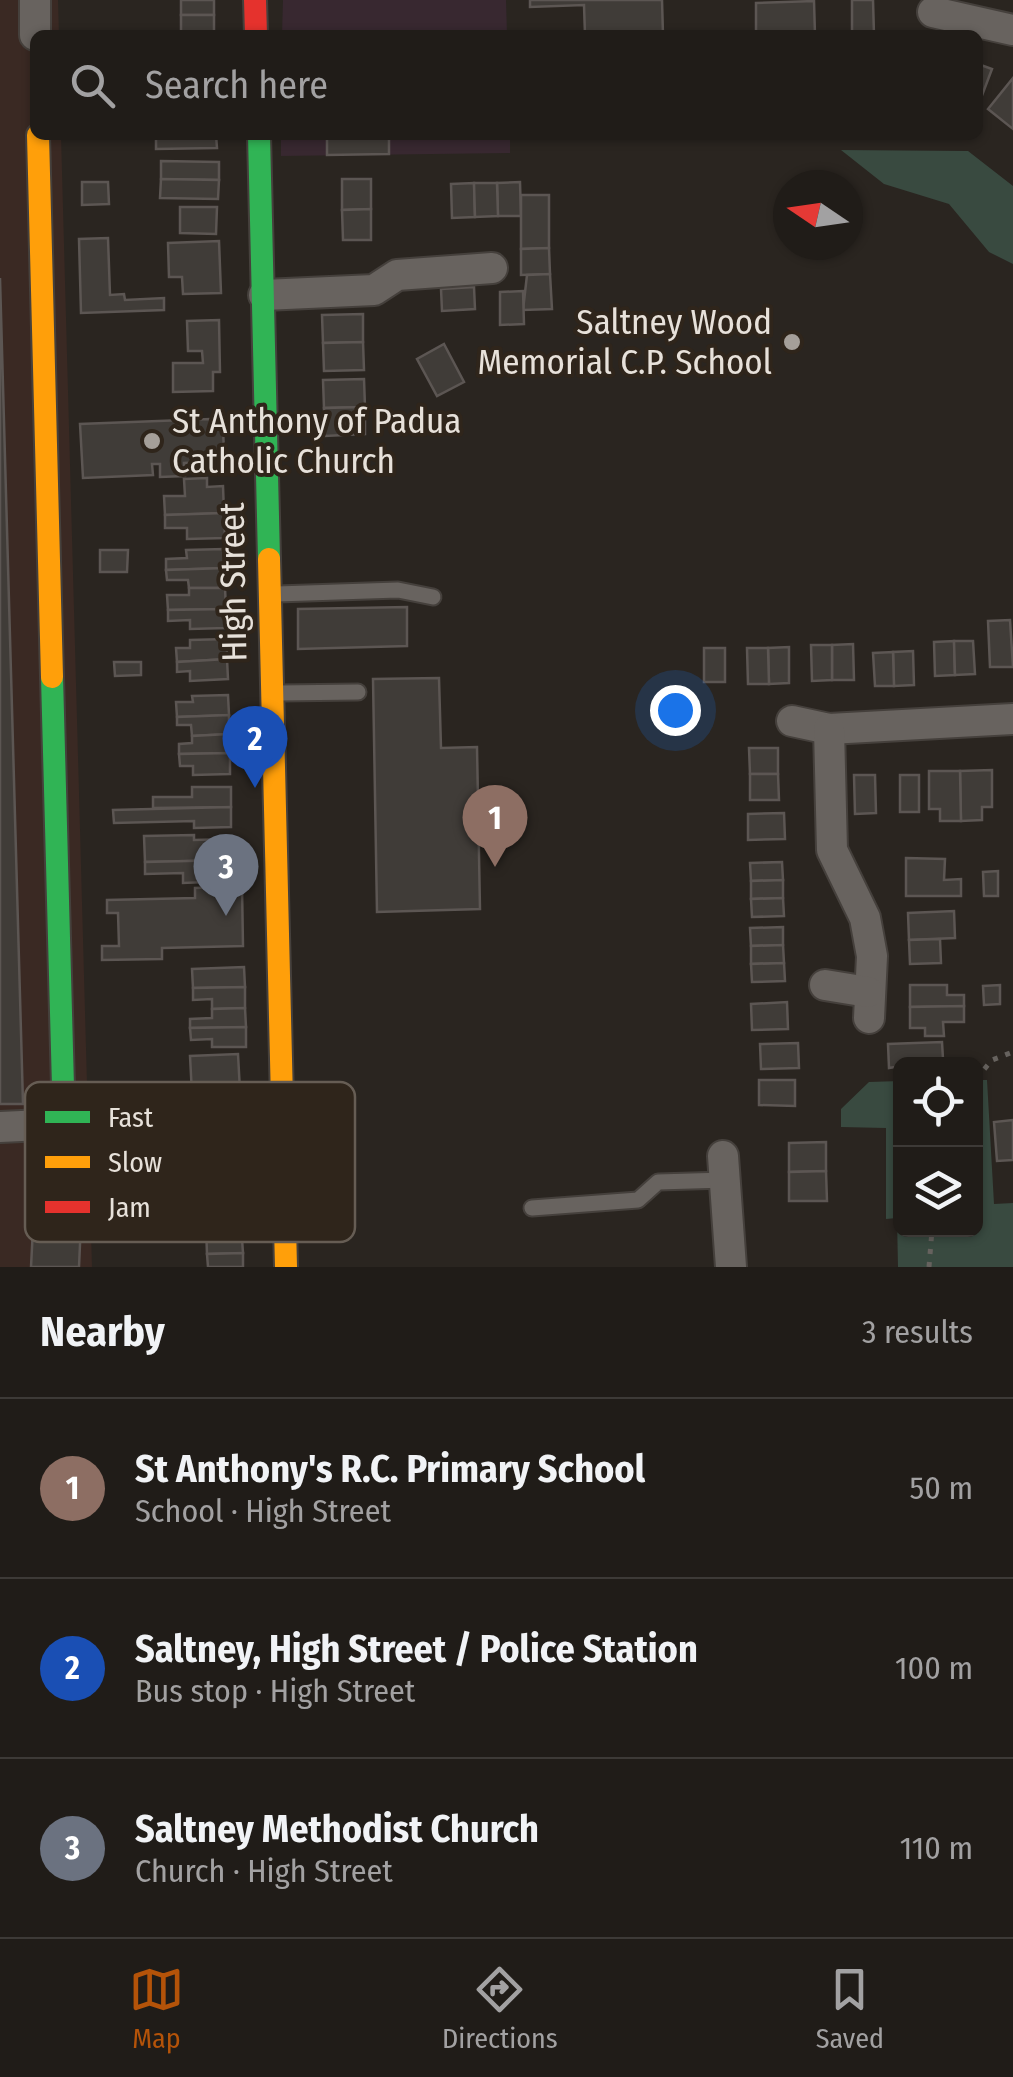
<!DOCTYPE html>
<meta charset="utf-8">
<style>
:root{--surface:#201c18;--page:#2d2925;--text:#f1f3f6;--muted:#a2a1a2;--line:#3d3a37;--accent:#b45309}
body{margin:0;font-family:"Fira Sans Condensed",sans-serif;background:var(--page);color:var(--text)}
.controls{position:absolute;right:30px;bottom:30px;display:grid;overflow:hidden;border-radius:15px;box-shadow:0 2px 8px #0004}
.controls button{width:90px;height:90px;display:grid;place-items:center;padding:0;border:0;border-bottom:2px solid var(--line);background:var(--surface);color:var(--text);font:50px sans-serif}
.compass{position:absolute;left:773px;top:170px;width:90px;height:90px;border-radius:50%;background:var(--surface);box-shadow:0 2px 8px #0004;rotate:283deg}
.you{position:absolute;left:675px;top:710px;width:35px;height:35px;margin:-25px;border:8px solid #fff;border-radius:50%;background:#1a73e8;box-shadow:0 0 0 15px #1a73e833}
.badge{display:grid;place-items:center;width:65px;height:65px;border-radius:50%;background:var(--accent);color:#fff;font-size:32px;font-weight:700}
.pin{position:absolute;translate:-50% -82px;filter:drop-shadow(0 2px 5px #0008)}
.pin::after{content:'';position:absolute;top:52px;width:35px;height:30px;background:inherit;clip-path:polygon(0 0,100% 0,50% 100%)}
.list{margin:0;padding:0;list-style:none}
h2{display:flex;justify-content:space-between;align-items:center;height:130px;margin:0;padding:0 40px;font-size:42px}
h2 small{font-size:32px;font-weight:400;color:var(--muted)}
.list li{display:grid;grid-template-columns:65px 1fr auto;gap:30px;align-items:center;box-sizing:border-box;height:180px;padding:0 40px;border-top:2px solid var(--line)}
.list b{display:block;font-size:38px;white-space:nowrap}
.list p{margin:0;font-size:32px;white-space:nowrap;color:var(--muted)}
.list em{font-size:32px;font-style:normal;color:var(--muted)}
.icon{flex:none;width:55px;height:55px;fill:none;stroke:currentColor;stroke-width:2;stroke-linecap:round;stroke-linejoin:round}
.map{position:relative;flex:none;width:1013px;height:1267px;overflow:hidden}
.search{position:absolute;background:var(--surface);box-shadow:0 2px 8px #0004;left:30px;right:30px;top:30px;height:110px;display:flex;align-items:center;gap:25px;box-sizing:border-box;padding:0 35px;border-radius:15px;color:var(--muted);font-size:38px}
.sheet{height:670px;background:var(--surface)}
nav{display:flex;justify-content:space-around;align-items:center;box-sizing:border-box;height:140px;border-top:2px solid var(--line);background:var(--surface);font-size:28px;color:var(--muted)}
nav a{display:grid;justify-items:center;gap:5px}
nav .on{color:var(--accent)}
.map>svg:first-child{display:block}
.commercial{fill:#382830}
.industrial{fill:#3a2923}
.green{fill:#394a40}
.building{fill:#403c38;stroke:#5c5653;stroke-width:2.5}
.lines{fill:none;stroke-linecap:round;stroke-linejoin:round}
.lane-casing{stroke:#45403c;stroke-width:19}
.street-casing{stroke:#45403c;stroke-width:34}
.fast-casing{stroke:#45403c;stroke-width:26}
.slow-casing{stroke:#45403c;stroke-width:26}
.jam-casing{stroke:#45403c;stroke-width:26}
.path{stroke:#66625e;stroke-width:5;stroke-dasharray:5 8;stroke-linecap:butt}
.lane{stroke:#68635f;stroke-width:15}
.street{stroke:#68635f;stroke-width:30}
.fast{stroke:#30b455;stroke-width:22}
.slow{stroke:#ff9f0a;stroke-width:22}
.jam{stroke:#e5322d;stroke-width:22}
.poi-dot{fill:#a59f99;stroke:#2f251b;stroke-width:4}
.labels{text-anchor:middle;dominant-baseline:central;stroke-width:8;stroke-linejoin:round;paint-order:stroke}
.poi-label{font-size:35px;fill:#e7e1da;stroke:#2f251b;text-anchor:end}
.street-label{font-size:35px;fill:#e7e1da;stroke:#2f251b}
.key{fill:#2f251b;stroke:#665d54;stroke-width:2.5}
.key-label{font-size:28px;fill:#e7e1da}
</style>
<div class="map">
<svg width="1013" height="1267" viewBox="0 0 1013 1267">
<rect width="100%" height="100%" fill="#2a2520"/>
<g class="commercial">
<path d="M283,0H506L507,35H282Z"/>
<path d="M281,135H510V153L281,156Z"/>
</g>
<path class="industrial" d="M0,0H58L59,35H35V135H61L92,1267H0Z"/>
<g class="green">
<path d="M841,150L968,151L1013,186V264L989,252L949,204L884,184Z"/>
<path d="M976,1080H987L994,1204L1013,1203V1267H898L897,1218L886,1219V1128L841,1127V1109L869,1082L900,1081V1230H976Z"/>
</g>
<g class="building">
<rect x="181" y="0" width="33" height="15"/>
<path d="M530,0H662L663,35H585L584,5L530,7Z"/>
<path d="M852,0H873L874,35H852Z"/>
<path d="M814,1L815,35H756V3Z"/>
<rect x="181" y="15" width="33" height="20"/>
<path d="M978,64L992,69L978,106Z"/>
<path d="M1013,78V129L988,109Z"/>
<path d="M156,135H216L217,148L156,149Z"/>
<path d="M327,135L389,137V154L327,155Z"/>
<path d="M161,161L219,162V180L161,179Z"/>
<path d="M161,179L219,180L218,199L160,198Z"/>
<path d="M342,179H371V209L342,210Z"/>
<path d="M82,182H108L109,204L82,205Z"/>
<path d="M520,182L521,216H498L497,183Z"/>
<path d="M474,183L475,217L452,218L451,184Z"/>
<path d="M474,183H497L498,216L475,217Z"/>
<path d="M521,195H549V248L521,249Z"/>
<path d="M180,207H217L216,234L180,233Z"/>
<path d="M371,209V240H343L342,210Z"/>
<path d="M108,238L110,295L124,294L125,300L164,298V310L81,313L79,239Z"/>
<path d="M219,241L221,293L183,294L182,277H169L168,243Z"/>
<path d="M549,248L550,274L521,275V249Z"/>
<path d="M550,274L552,309L523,310L527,275Z"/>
<path d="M0,278L23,1104H0Z"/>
<path d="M474,287L475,309L442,311L441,289Z"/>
<path d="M523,291L524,324L500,325V292Z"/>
<path d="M363,314V342L323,343L322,315Z"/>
<path d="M219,320L220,372H213V391L173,392V363H203L202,351H188L187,321Z"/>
<path d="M363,342L364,370L324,371L323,343Z"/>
<path d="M444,344L464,382L437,396L417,359Z"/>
<path d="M364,379L365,407L324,408L323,380Z"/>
<path d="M365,407V434L325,436L324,408Z"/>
<path d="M210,419V429L223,428L224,453H210V462L184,463L185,476L160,477V464H152L153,475L83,478L80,424Z"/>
<path d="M207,478V487L223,486L224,513L165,515L164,496H185L184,479Z"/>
<path d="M224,513L225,538L187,539V528H165V515Z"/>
<path d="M224,549L225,568L166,570V559L187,558L186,550Z"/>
<path d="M100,550H128L127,572H100Z"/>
<path d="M225,568V588H189L188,580H167L166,570Z"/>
<path d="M189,588H225L226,609L168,610L167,595H189Z"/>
<path d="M407,607V646L298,649V609Z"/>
<path d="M226,609V628L190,629V620L168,621V610Z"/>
<path d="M1010,620L1013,667H990L988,621Z"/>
<path d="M227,639V659L177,662L176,648H190V640Z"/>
<path d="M954,641L955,675L935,676L934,642Z"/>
<path d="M954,641H973L975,674L955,675Z"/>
<path d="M853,644L854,680H832V645Z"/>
<path d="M811,645H832V680L812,681Z"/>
<path d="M789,647V683L769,684L768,648Z"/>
<rect x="704" y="648" width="21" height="34"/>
<path d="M747,648H768L769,684H748Z"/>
<path d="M913,651L914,685L894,686L893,652Z"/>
<path d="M893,652L894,686H875L873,653Z"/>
<path d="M227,659L228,679L190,681V671L177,672V662Z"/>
<path d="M114,662H141V675L115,676Z"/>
<path d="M439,678L441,748L477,747L480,909L377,912L373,679Z"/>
<path d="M228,695L229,715L177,717L176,702H193L192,696Z"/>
<path d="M229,715V734L192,736L191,725H177V717Z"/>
<path d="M229,734L230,753L179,754V744L192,743V736Z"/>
<path d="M749,748H778V774H750Z"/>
<path d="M230,753V774L193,775V766H180L179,754Z"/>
<path d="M992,770V807H982V820L961,821L960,771Z"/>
<path d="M929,771H960L961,821H940V809H929Z"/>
<path d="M750,774H778L779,800H750Z"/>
<path d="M854,775H875L876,813L855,814Z"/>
<rect x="900" y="775" width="19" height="37"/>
<path d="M192,787H231V807L153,808V797H192Z"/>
<path d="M231,807V827L194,828V821L114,823L113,810Z"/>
<path d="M784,813L785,839L748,840V814Z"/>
<path d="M194,835V840L231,839V860L145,862L144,836Z"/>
<path d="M906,858L945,859L944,880L961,879V896H906Z"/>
<path d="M231,860V881L183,883V873L145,874V862Z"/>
<path d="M782,862L783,880L751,881L750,863Z"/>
<path d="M998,871V896H984L983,872Z"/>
<path d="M783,880V898L751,899V881Z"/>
<path d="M242,886L243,946L162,948V959L102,960V946H119L118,913H107V900L195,898V888Z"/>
<path d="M783,898L784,916L752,917L751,899Z"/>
<path d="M954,911L955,938L909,940L908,913Z"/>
<path d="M783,927V945L751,946L750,928Z"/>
<path d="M940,939L941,963L910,964L909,940Z"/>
<path d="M783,945L784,963L751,964V946Z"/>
<path d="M784,963L785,981L752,982L751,964Z"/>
<path d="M244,967L245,987L193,988L192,969Z"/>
<path d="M910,985H947V995H964V1006L910,1007Z"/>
<path d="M1000,985V1004L984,1005L983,986Z"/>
<path d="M245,987V1008L212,1009V999L193,1000V988Z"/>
<path d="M787,1002L788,1029L752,1030L751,1004Z"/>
<path d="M964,1006V1022H943L944,1036H925V1028H910V1007Z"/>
<path d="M245,1008L246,1027L190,1028V1019L212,1018V1009Z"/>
<path d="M246,1027V1047H212V1039L191,1040L190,1028Z"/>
<path d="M942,1042L943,1059L889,1068L888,1044Z"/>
<path d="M798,1043L799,1068L761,1069L760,1044Z"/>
<path d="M238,1054L240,1091L192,1094L190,1056Z"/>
<path d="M759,1080H795V1106L759,1105Z"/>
<path d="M1013,1120V1160L997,1161L994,1122Z"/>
<path d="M826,1142V1171L789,1172V1143Z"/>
<path d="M37,1150L84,1154L79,1267H31Z"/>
<path d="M826,1171L827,1201H789V1172Z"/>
<path d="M241,1225L243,1253L207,1254L206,1226Z"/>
<path d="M243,1253V1267H208L207,1254Z"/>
</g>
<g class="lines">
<defs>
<g id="lane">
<path d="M277,594L398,590L433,597"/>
<path d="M280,693L358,692"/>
<path d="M532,1208L638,1200L658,1182L725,1180"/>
</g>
<g id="street">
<path d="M35,0V35"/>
<path d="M933,12L1013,30"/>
<path d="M264,295L374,290L397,275L492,268"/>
<path d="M792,721L829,729L1013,719"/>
<path d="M829,729L832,850L865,918L872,956L869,1018"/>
<path d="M825,985L868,992"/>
<path d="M0,1127L64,1124"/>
<path d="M723,1156L731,1267"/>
</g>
<g id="fast">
<path d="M259,135L269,559"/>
<path d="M52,677L64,1124L281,1118"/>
</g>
<g id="slow">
<path d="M38,135L52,677"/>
<path d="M269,559L286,1267"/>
</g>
<path id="jam" d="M255,0L256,35"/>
</defs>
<use href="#lane" class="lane-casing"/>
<use href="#street" class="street-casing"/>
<use href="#fast" class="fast-casing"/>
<use href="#slow" class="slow-casing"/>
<use href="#jam" class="jam-casing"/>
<g class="path">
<path d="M976,1079L992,1060L1013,1052"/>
<path d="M929,1267L932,1230"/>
</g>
<use href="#lane" class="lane"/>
<use href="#street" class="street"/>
<use href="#fast" class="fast"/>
<use href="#slow" class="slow"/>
<use href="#jam" class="jam"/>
</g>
<g class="poi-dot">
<circle cx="792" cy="342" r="10"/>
<circle cx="152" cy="441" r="10"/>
</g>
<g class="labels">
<g class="poi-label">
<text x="772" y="322">Saltney Wood<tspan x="772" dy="40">Memorial C.P. School</tspan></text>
<text x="172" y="421" text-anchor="start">St Anthony of Padua<tspan x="172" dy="40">Catholic Church</tspan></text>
</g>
<g class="street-label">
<text transform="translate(233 582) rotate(-91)">High Street</text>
</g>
</g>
<rect x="25" y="1082" width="330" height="160" rx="15" class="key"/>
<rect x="45" y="1111" width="45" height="12" fill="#30b455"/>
<rect x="45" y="1156" width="45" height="12" fill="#ff9f0a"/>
<rect x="45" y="1201" width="45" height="12" fill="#e5322d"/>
<g class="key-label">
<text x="108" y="1127">Fast</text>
<text x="108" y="1172">Slow</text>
<text x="108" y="1217">Jam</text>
</g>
</svg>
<div class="controls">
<button><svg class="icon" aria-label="locate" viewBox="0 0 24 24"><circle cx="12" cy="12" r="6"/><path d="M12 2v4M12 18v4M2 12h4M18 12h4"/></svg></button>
<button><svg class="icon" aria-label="layers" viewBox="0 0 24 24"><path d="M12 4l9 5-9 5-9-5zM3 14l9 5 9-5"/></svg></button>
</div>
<svg class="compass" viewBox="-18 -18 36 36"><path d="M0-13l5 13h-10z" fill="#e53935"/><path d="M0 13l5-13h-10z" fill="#a2a1a2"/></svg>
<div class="you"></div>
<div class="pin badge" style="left:495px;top:867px;background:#8d6e63">1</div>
<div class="pin badge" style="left:255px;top:788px;background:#1a4fb4">2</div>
<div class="pin badge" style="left:226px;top:916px;background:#6b7280">3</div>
<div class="search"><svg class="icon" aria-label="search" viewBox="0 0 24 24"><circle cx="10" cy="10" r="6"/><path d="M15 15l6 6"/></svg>Search here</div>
</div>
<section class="sheet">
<h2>Nearby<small>3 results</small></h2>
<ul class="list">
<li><span class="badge" style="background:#8d6e63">1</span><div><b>St Anthony's R.C. Primary School</b><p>School · High Street</p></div><em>50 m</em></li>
<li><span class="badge" style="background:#1a4fb4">2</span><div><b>Saltney, High Street / Police Station</b><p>Bus stop · High Street</p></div><em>100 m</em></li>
<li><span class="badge" style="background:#6b7280">3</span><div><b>Saltney Methodist Church</b><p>Church · High Street</p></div><em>110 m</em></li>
</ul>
</section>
<nav>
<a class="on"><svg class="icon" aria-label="map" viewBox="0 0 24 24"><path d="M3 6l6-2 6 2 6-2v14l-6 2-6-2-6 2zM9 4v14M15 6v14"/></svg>Map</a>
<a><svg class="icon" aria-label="directions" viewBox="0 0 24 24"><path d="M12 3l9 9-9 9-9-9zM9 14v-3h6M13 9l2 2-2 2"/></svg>Directions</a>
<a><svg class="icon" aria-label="saved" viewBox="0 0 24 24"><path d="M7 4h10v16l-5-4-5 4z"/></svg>Saved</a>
</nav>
